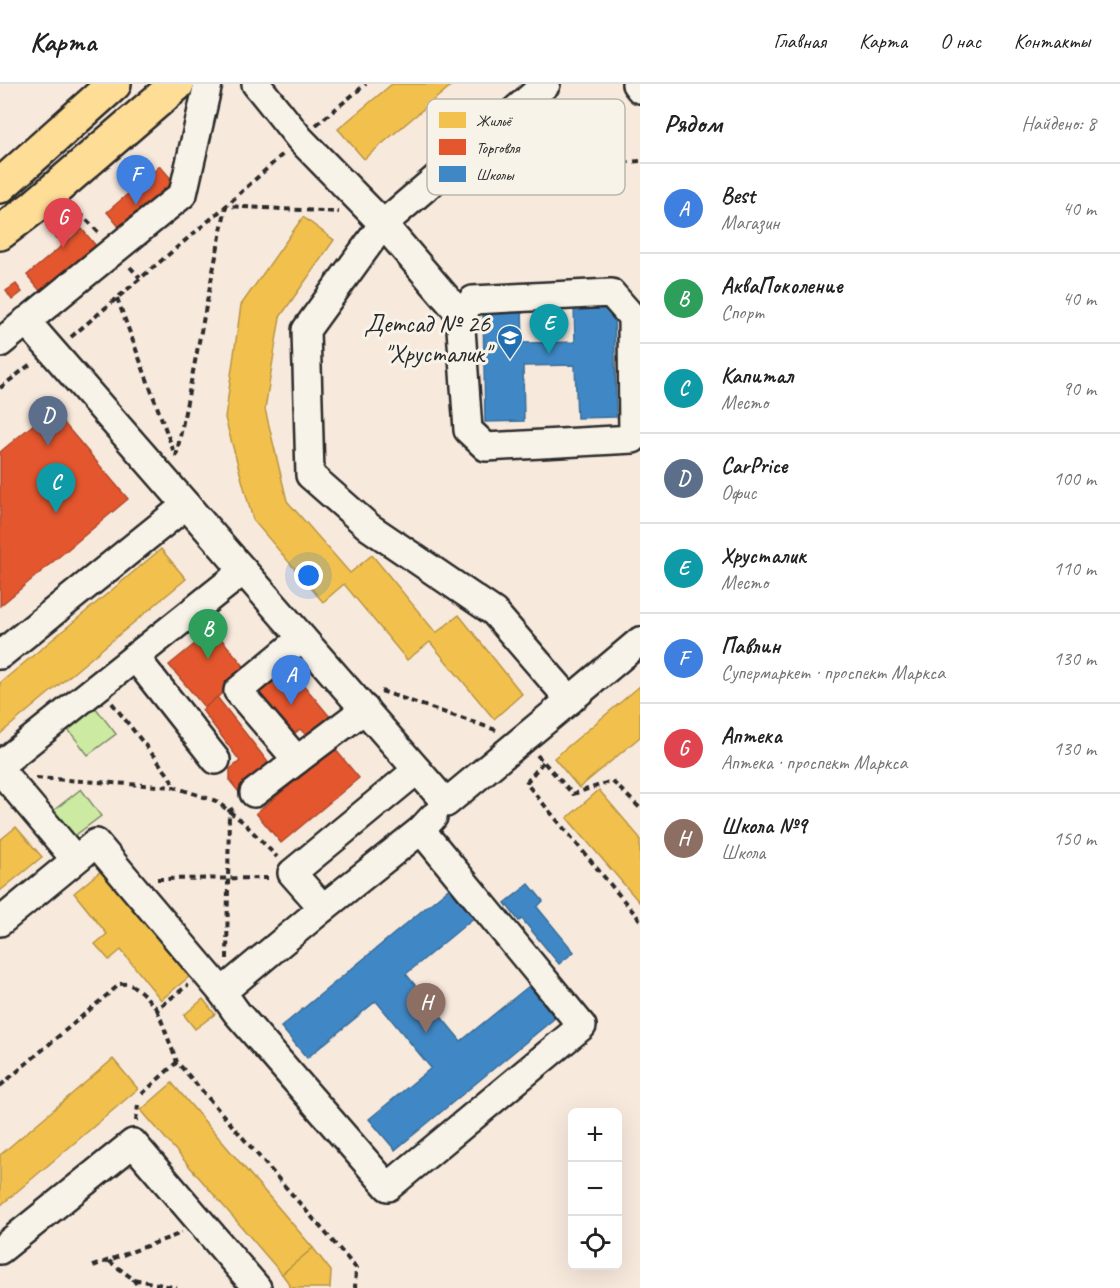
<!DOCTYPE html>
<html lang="ru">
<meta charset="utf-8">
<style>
:root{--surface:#fff;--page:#f2f2f2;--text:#222;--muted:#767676;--line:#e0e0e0;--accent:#1f6fb2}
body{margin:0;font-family:Caveat,sans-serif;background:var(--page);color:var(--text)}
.controls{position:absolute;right:18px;bottom:18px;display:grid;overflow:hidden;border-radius:9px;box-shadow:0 6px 24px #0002}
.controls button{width:54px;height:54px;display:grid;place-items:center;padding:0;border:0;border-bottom:2px solid var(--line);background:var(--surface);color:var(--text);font:30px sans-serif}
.you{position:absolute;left:309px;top:492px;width:21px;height:21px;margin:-15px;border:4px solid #fff;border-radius:50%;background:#1a73e8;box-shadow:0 0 0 9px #1a73e833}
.badge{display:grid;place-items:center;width:39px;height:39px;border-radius:50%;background:var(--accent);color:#fff;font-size:20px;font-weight:700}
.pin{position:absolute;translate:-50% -50px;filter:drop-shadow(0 2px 3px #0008)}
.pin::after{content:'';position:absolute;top:32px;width:21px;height:18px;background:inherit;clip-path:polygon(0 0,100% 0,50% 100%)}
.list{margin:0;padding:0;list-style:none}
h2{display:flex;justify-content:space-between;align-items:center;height:78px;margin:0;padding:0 24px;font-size:26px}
h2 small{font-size:20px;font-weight:400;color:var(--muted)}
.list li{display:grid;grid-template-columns:39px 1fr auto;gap:18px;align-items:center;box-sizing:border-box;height:90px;padding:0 24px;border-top:2px solid var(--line)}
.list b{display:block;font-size:22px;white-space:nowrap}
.list p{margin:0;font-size:20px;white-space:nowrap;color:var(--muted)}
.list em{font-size:20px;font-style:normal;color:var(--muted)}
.icon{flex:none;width:33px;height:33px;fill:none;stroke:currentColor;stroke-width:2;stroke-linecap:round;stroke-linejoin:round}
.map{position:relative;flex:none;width:640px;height:1204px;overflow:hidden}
header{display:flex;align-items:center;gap:36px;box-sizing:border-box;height:84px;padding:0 30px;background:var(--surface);border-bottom:2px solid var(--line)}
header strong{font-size:28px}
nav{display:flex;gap:33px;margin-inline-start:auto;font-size:21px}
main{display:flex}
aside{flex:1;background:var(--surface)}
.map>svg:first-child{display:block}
.green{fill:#cceaa1;stroke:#7c8a66;stroke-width:1.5}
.homes{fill:#f2c14e;stroke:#b69444;stroke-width:1.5}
.shops{fill:#e4572e;stroke:#ac4a2d;stroke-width:1.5}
.schools{fill:#3f88c5;stroke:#396c97;stroke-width:1.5}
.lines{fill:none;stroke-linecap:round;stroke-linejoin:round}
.minor-casing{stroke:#2b2b2b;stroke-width:32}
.major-casing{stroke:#2b2b2b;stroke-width:38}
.path{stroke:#2b2b2b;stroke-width:4;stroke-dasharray:6 4.5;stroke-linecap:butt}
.minor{stroke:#f7f3e8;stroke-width:27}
.major{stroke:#fedd96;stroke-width:33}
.labels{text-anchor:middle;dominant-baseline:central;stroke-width:6;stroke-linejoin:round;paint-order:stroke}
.poi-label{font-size:26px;fill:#2b2b2b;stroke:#f7f3e8;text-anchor:end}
.key{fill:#f7f3e8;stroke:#bab7af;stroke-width:1.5}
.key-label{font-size:16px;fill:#2b2b2b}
</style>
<header>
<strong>Карта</strong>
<nav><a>Главная</a><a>Карта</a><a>О нас</a><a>Контакты</a></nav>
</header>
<main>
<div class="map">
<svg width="640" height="1204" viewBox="0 0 640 1204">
<rect width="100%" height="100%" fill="#f8e9dd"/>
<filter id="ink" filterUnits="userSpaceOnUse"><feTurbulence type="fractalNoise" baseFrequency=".0167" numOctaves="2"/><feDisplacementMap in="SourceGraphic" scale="12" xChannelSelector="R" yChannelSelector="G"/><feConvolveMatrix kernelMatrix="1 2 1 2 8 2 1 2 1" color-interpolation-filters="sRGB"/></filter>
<g filter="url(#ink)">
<g class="green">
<path d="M95,623L116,650L88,671L67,644Z"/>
<path d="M81,705L101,732L73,753L53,727Z"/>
</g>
<g class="homes">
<path d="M392,0H453L364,75L338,45Z"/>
<path d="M303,133L334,156L280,233L265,325L287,417L350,489L372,471L436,549L459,531L522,610L494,635L430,558L407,576L344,500L323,518L253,436L225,334L241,221Z"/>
<path d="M161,465L186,495L0,650V599Z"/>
<path d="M640,602V653L579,704L554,674Z"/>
<path d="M599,706L640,754V819L567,734Z"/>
<path d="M16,743L42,773L0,807V756Z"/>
<path d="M108,781L195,888L161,916L121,866L109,876L95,860L107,850L74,809Z"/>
<path d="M203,915L215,930L195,945L184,931Z"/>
<path d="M113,975L138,1005L0,1122V1071Z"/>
<path d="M172,999L313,1164L282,1190L141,1026Z"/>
<path d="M313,1164L331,1187L330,1204H290V1201L282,1190Z"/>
</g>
<g class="shops">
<path d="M160,82L178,103L124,149L107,128Z"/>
<path d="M82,145L101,168L46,214L27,191Z"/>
<path d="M16,200L22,208L12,216L6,207Z"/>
<path d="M52,325L128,415L0,522V368Z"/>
<path d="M213,545L248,587L205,624L169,581Z"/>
<path d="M287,581L330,633L307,652L300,645L292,652L255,607Z"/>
<path d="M217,613L271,682L238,707L230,697V685L240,677L202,626Z"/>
<path d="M335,665L359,694L281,759L256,729Z"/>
</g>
<g class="schools">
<path d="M614,221L616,333L577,334L575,281L523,282L524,337L485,338L483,226L522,225L523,259L575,258L574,222Z"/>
<path d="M529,800L543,817L537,823L574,868L559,880L522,835L519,837L505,819Z"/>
<path d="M452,802L476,832L406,890L461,957L529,902L555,934L395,1066L369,1035L431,984L376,917L307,974L281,943Z"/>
</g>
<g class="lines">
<defs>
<g id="minor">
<path d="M636,0L640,5"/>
<path d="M460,230L473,216L611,209L632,233L633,355L486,363L468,346L460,230L383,140L546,0"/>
<path d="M26,237L446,719L570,616L494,528L369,443L310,391L306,246L383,140L300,55L256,0"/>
<path d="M0,259L183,110L208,0"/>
<path d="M0,571L186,421"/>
<path d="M135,573L216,676"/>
<path d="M570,616L640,557"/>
<path d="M297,676L365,625"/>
<path d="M0,681L243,487"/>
<path d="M0,686L75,775"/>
<path d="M254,709L297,676L238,607L302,554"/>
<path d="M323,824L292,789L417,686"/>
<path d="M0,838L96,759L222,908L323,824L421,746L433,733"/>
<path d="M222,908L237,929L388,1103L582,942L421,746"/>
<path d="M0,1166L133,1059L257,1204"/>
</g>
<g id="major">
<path d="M0,102L114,0"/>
<path d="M0,149L34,123L177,0"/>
</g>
</defs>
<use href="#minor" class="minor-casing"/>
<use href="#major" class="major-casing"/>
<g class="path">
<path d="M316,41L366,0"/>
<path d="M478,89L543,92L585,82L640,77"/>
<path d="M49,142L58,153L83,132L99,149"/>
<path d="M130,183L140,194"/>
<path d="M117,214L175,371"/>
<path d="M71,253L226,122L283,70"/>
<path d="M0,304L32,279"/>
<path d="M176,373L226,122L339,128"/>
<path d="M381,607L499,647"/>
<path d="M112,619L170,693L174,703"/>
<path d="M537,671L573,710L612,697L640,724"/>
<path d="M543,678L526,699L640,836"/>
<path d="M36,694L174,703L216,717L243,738L277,773"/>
<path d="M157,795L270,794"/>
<path d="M227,875L229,727L237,722"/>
<path d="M157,925L177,978"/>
<path d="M0,1002L120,900C137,898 146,914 157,925L188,901"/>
<path d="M142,1010L177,978L356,1184L355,1204"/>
<path d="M136,1037L138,1021"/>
<path d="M109,1177L133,1195L177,1204"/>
<path d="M93,1182L182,1149"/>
<path d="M133,1195L139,1204"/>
</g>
<use href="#minor" class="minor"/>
<use href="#major" class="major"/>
</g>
</g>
<defs>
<symbol id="school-pin" viewBox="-11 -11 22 30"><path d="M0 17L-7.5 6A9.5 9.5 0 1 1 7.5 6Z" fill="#1f6fb2" stroke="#f7f3e8"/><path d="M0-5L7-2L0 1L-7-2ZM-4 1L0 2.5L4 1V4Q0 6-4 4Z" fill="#fff"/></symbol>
</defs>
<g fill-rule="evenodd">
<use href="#school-pin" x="495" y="239" width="30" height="40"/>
</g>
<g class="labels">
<g class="poi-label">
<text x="490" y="239">Детсад № 26<tspan x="490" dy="30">"Хрусталик"</tspan></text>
</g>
</g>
<rect x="427" y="15" width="198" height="96" rx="9" class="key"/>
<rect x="439" y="28" width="27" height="16" fill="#f2c14e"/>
<rect x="439" y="55" width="27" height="16" fill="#e4572e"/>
<rect x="439" y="82" width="27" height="16" fill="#3f88c5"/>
<g class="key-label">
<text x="476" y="42">Жильё</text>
<text x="476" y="69">Торговля</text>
<text x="476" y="96">Школы</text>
</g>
</svg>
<div class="controls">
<button>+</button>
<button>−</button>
<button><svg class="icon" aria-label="locate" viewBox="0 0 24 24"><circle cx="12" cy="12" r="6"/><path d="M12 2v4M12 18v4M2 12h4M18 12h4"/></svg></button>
</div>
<div class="you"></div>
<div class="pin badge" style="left:291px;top:621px;background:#3f7fe0">A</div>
<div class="pin badge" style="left:208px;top:575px;background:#2e9e5b">B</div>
<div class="pin badge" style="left:56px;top:429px;background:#0f9aa8">C</div>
<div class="pin badge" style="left:48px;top:362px;background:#5c6f8a">D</div>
<div class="pin badge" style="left:549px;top:270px;background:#0f9aa8">E</div>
<div class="pin badge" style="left:136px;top:121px;background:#3f7fe0">F</div>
<div class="pin badge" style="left:63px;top:164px;background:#e0444e">G</div>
<div class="pin badge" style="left:426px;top:949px;background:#8d6e63">H</div>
</div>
<aside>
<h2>Рядом<small>Найдено: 8</small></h2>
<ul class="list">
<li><span class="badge" style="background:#3f7fe0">A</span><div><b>Best</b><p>Магазин</p></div><em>40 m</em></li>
<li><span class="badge" style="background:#2e9e5b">B</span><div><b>АкваПоколение</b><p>Спорт</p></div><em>40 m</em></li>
<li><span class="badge" style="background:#0f9aa8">C</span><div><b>Капитал</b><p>Место</p></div><em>90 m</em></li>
<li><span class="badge" style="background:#5c6f8a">D</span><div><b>CarPrice</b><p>Офис</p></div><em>100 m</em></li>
<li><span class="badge" style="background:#0f9aa8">E</span><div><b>Хрусталик</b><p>Место</p></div><em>110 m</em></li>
<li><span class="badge" style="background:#3f7fe0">F</span><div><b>Павлин</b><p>Супермаркет · проспект Маркса</p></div><em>130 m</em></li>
<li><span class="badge" style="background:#e0444e">G</span><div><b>Аптека</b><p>Аптека · проспект Маркса</p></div><em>130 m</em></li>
<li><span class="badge" style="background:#8d6e63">H</span><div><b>Школа №9</b><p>Школа</p></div><em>150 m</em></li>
</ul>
</aside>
</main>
